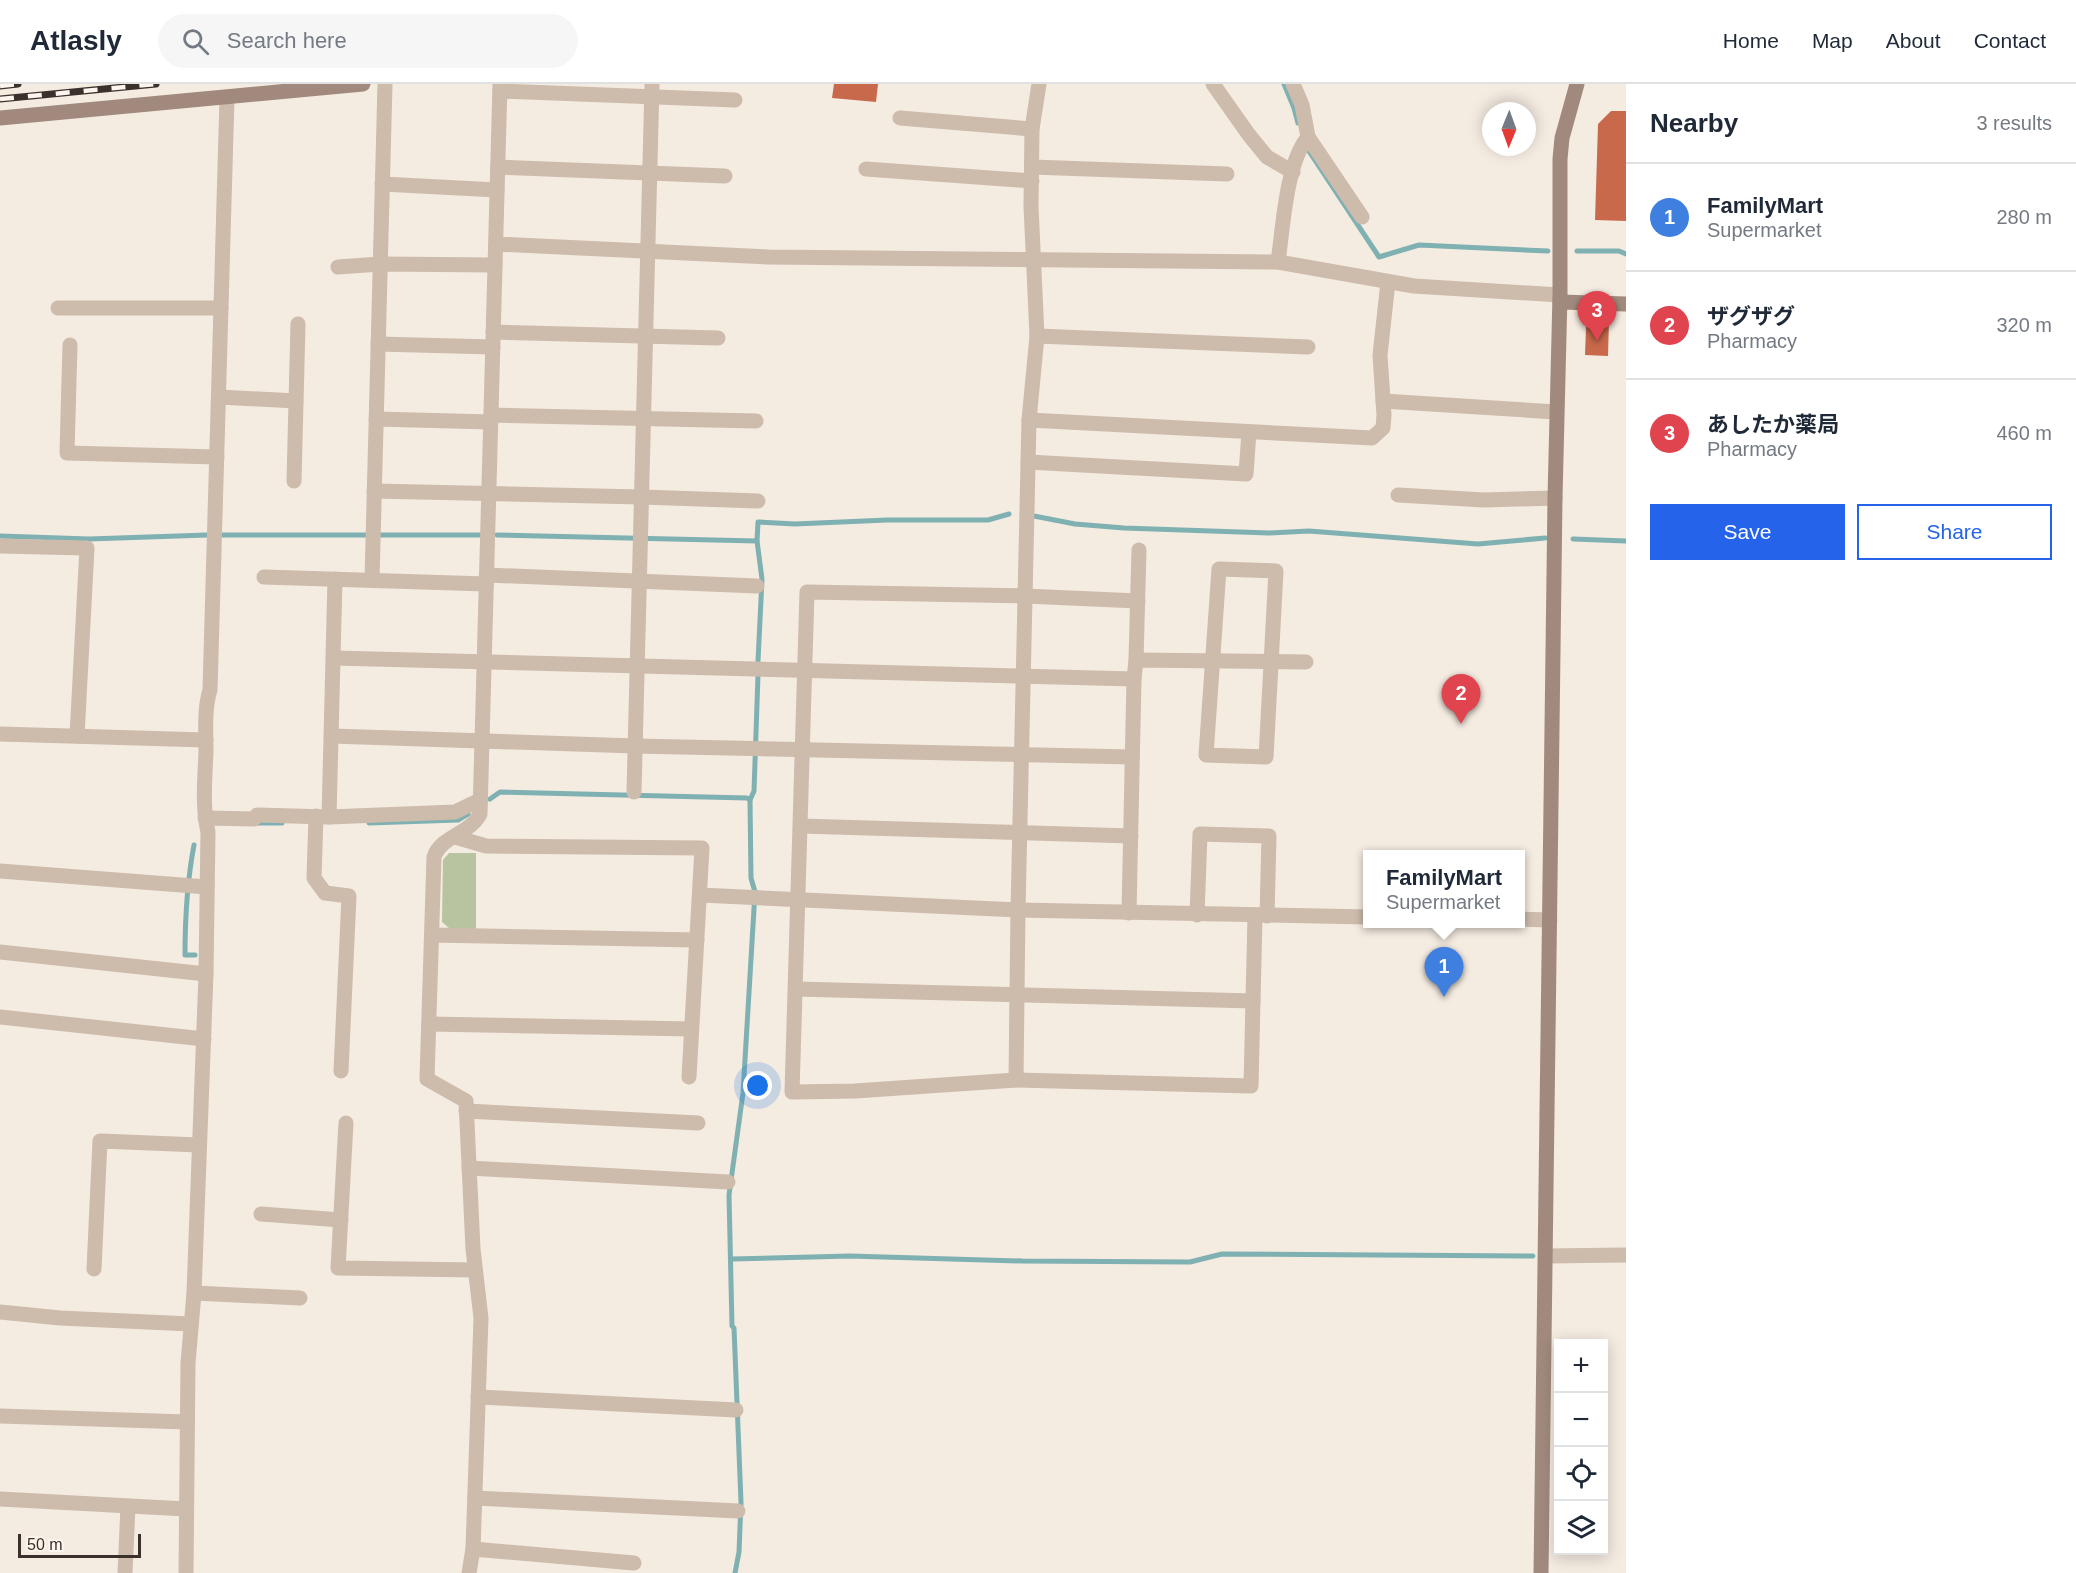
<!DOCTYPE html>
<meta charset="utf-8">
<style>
:root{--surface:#fff;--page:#f6f6f7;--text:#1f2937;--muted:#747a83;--line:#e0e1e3;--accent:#2563eb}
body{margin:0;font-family:Arial,"Noto Sans JP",sans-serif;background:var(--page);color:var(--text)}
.controls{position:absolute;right:18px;bottom:18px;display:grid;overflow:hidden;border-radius:0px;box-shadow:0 3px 15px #0003}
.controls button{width:54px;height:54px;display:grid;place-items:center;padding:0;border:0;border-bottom:2px solid var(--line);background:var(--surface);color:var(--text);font:30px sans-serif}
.compass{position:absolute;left:1482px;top:18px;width:54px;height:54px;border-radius:50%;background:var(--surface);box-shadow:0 3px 15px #0003;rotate:181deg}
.scale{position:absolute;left:18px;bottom:15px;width:123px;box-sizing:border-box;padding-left:6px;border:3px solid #3b302b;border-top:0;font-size:16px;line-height:21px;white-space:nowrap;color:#3b302b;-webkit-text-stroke:4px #fbf5ee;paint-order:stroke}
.you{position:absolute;left:758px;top:1002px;width:21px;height:21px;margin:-15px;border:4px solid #fff;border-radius:50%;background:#1a73e8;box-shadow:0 0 0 9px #1a73e833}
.badge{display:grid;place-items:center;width:39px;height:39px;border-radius:50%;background:var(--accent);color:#fff;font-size:20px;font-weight:700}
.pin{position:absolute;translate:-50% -50px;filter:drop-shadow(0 2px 3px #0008)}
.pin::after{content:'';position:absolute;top:32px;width:21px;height:18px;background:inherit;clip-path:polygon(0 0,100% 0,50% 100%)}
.popup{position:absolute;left:1363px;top:766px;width:162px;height:78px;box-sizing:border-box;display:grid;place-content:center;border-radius:0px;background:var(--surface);filter:drop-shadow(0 2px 4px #0005);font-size:20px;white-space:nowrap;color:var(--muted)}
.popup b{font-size:22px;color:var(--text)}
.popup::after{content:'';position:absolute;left:50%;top:100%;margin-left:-12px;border:12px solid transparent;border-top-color:var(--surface)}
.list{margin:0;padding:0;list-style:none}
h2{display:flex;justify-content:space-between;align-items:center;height:78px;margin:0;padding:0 24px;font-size:26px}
h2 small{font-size:20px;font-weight:400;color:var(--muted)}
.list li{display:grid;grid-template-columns:39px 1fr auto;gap:18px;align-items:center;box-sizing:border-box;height:108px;padding:0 24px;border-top:2px solid var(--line)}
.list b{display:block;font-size:22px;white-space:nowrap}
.list p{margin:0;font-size:20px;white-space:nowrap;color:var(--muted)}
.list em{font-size:20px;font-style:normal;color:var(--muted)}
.actions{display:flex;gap:12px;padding:18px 24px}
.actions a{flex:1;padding:14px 0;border:2px solid var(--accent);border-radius:0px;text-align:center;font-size:21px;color:var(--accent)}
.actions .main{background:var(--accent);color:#fff}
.icon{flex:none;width:33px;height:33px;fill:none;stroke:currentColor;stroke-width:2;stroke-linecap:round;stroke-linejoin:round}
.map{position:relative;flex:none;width:1626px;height:1489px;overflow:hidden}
header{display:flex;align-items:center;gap:36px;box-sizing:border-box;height:84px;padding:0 30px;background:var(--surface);border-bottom:2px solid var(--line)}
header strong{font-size:28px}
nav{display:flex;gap:33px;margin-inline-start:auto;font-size:21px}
.search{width:420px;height:54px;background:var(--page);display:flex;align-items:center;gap:15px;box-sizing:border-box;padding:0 21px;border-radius:33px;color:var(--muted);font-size:22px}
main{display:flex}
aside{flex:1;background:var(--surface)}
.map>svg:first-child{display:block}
.green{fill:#b8c4a0}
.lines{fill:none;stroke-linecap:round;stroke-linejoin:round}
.stream{stroke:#7fb0b2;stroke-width:5}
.building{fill:#c8694b}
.street{stroke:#cdbbac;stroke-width:15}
.secondary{stroke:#a18a7d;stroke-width:15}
.rail-casing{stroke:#3b302b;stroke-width:7}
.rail{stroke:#fbf5ee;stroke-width:4.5;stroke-dasharray:14;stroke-linecap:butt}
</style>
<header>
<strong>Atlasly</strong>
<div class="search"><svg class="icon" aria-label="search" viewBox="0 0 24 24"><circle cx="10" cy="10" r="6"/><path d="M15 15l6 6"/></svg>Search here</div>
<nav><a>Home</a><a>Map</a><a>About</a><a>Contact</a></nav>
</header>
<main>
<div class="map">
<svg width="1626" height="1489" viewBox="0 0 1626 1489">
<rect width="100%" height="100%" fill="#f4ebe1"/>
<path class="green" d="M449,769H476V845L449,844L442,838L443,776Z"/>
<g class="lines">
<g class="stream">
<path d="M1284,0L1294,24L1298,39"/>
<path d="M1307,64L1379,173L1419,161L1548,167"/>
<path d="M1577,167H1619L1626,170"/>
<path d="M1034,432L1075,440L1124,444L1269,449L1309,447L1478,460L1545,454"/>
<path d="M497,451L757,457L758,438L795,440L887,436H988L1009,430"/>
<path d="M0,452L89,455L207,451H481"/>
<path d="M1573,455L1626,457"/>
<path d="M757,457L762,495L758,577"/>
<path d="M490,715L500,708L747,714L750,716"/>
<path d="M255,739H282"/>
<path d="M369,739L458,736L468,730"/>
<path d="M194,761C187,798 185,834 185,871H195"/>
<path d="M731,1175L850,1172L1022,1177L1190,1178L1222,1170L1533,1172"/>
<path d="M735,1489L739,1468L741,1418L734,1244L732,1242L729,1111L743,1009L755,808L751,794L750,716L754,707L758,591"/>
</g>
</g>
<g class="building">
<path d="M834,0H878L876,18L832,14Z"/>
<path d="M1611,27H1626V137L1595,136L1598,40Z"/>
<path d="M1590,236H1609L1608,272L1585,271L1586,243Z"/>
</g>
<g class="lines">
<g class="street">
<path d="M1213,0L1249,51L1267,73L1293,88"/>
<path d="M1293,0L1302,21L1308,53L1362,133"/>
<path d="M500,7L735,16"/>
<path d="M900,34L1032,45"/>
<path d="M498,83L725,92"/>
<path d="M1032,83L1227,90"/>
<path d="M866,85L1032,97"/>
<path d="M382,100L497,106"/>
<path d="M496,160L769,173L1278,178L1414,202L1560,211"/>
<path d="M1278,178C1283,144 1286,79 1308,53"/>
<path d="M338,183L380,180L495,181"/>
<path d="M58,224H221"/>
<path d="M493,248L718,254"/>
<path d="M1037,252L1308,263"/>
<path d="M378,260L493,263"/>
<path d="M70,261L67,369L217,373"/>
<path d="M219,313L296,317"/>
<path d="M1383,317L1556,328"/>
<path d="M491,331L756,337"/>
<path d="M376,335L491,338"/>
<path d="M1029,336L1372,354L1383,344L1384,331L1380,271L1388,198"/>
<path d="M1028,378L1246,390L1249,348"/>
<path d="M294,397L298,240"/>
<path d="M374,407L641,413L758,417"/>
<path d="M1398,411L1484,416L1555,414"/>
<path d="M0,462L87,464L77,652"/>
<path d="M1219,485L1276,487L1266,673L1206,671Z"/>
<path d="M487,491L757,502"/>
<path d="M264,493L486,500"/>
<path d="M372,496L385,0"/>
<path d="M1138,517L1025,512L807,508L792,1008L855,1007L1016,996L1251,1002L1255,832"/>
<path d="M334,574L1134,595L1136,576L1306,578"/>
<path d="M1136,576L1139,466"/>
<path d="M0,650L206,656"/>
<path d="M332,652L635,662L1132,673"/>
<path d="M634,708L652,0"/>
<path d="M316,732L314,794L325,809L349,812L341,987"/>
<path d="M329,733L335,495"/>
<path d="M205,734L254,735L257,731L329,733L455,728L480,716"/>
<path d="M801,742L1131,752"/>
<path d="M455,753L486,762L702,764L689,993"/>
<path d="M0,787L207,803"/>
<path d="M700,811L1018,826L1368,833"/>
<path d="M1129,829L1134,595"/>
<path d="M1197,831L1200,750L1269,752L1267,832"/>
<path d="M1520,835L1550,836"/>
<path d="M432,851L697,856"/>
<path d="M0,868L206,890"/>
<path d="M796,905L1253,917"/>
<path d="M0,933L204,955"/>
<path d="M429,940L691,945"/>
<path d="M1016,996L1018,826L1029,336L1037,252L1031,122L1032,45L1039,0"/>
<path d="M466,1027L698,1039"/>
<path d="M346,1039L338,1184L475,1186"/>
<path d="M469,1084L728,1098"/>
<path d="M261,1130L341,1136"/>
<path d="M1546,1172L1626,1171"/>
<path d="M94,1185L100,1057L199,1061"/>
<path d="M194,1209L300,1214"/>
<path d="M0,1228L60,1234L191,1240"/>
<path d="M478,1313L736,1326"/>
<path d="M0,1332L187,1338"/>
<path d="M475,1414L738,1427"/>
<path d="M0,1415L186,1425"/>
<path d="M473,1465L634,1479"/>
<path d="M125,1489L128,1422"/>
<path d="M186,1489L188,1279L194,1209L206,890L208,748C202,722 205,694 206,667C206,647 204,625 210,606L227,14"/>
<path d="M469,1489L473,1465L481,1234L473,1165L466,1017L427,995L434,773C441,752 470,750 480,730L500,0"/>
</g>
<g class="secondary">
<path d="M0,34L363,0"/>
<path d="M1560,218L1626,220"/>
<path d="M1541,1489L1555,414L1560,211V75L1562,54L1577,0"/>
</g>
<defs>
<g id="rail">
<path d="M0,2L18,0"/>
<path d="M0,15L156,0"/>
</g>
</defs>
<use href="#rail" class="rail-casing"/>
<use href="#rail" class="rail"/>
</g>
</svg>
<div class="controls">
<button>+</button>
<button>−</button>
<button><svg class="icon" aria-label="locate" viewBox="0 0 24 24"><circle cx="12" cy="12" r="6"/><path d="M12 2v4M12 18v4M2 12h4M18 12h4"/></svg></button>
<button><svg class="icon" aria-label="layers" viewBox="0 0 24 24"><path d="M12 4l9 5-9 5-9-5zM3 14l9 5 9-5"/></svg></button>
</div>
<svg class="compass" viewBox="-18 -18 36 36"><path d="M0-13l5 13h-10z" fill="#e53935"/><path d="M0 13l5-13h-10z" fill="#747a83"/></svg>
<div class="scale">50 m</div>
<div class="you"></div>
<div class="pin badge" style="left:1444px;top:913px;background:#3f7fe0">1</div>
<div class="popup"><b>FamilyMart</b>Supermarket</div>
<div class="pin badge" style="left:1461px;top:640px;background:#e0444e">2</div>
<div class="pin badge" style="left:1597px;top:257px;background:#e0444e">3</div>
</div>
<aside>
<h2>Nearby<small>3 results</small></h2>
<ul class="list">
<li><span class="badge" style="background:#3f7fe0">1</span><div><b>FamilyMart</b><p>Supermarket</p></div><em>280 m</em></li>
<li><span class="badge" style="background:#e0444e">2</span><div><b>ザグザグ</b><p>Pharmacy</p></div><em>320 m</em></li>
<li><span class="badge" style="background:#e0444e">3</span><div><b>あしたか薬局</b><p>Pharmacy</p></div><em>460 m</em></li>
</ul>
<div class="actions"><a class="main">Save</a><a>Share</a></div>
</aside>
</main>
